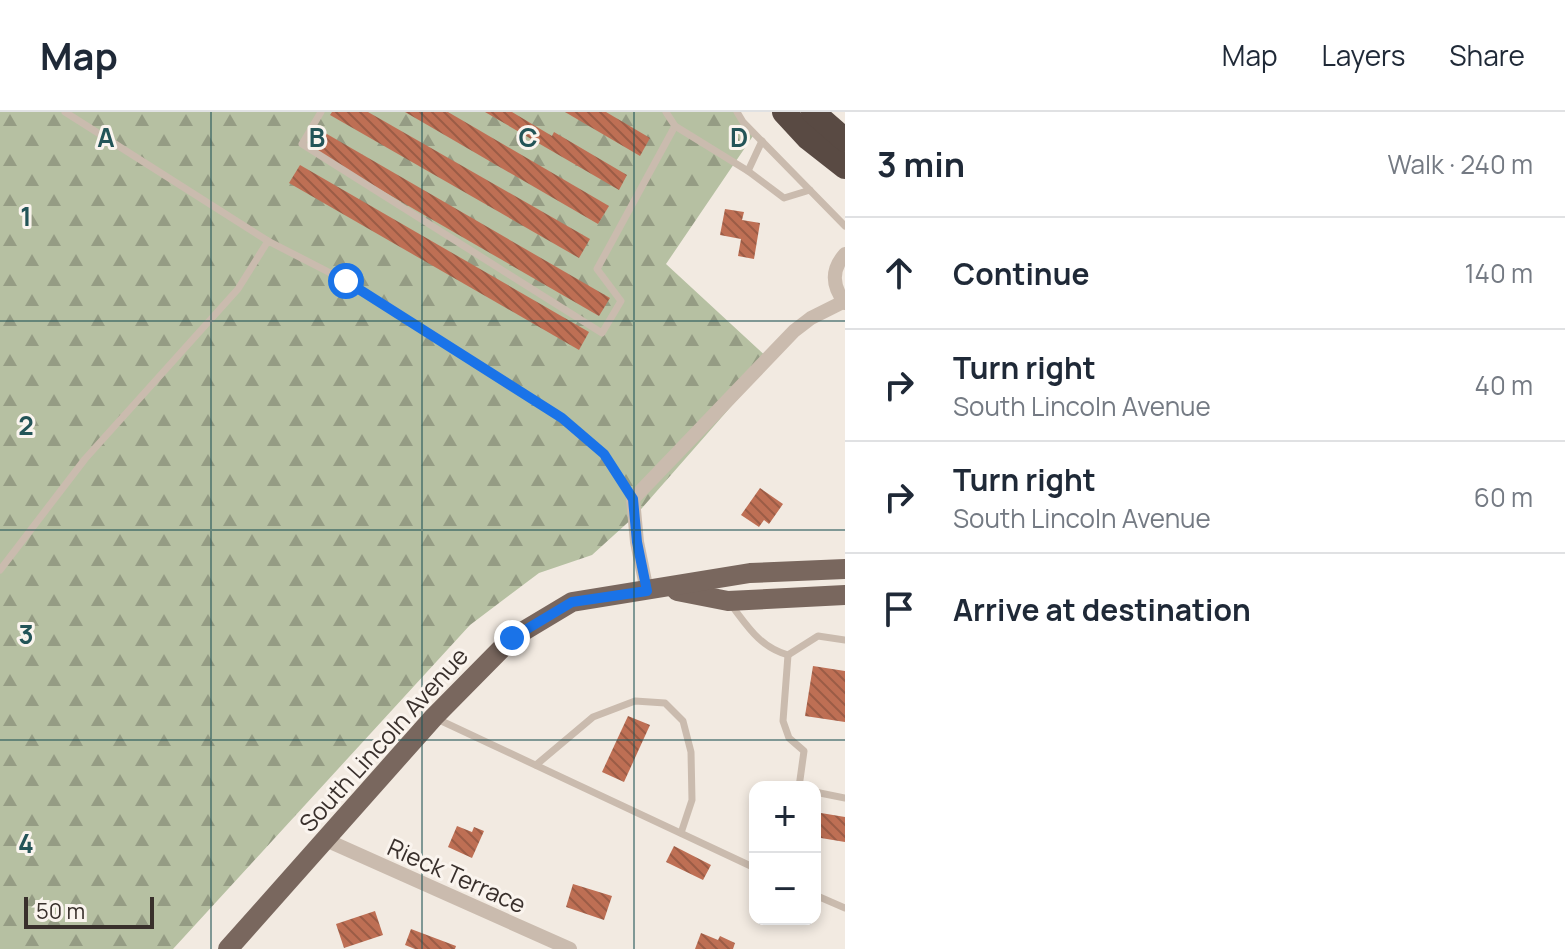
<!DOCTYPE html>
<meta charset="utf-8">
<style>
:root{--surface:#fff;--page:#f6f6f7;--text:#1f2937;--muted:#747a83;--line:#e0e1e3}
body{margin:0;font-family:Manrope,sans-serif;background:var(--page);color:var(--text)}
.controls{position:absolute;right:24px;bottom:24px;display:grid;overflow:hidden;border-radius:16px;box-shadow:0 4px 12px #0003}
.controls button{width:72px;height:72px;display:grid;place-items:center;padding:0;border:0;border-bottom:2px solid var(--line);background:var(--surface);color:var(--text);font:40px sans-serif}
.scale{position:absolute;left:24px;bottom:20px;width:130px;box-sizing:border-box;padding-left:8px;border:4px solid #39302c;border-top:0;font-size:22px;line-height:28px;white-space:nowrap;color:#39302c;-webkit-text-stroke:6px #faf4ee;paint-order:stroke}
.stop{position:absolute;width:24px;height:24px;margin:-18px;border:6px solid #1a73e8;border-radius:50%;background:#fff}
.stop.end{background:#1a73e8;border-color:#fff;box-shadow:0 2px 8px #0008}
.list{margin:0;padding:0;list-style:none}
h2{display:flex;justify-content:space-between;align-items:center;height:104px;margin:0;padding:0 32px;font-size:34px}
h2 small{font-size:26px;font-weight:400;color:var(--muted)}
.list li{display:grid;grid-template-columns:52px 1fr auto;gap:24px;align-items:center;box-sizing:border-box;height:112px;padding:0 32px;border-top:2px solid var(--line)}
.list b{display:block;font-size:30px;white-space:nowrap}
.list p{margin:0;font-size:26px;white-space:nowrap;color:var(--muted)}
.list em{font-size:26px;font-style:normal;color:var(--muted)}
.icon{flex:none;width:44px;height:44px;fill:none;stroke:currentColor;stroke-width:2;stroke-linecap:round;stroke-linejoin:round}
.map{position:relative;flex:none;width:845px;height:837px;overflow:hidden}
header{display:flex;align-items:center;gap:48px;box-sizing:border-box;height:112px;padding:0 40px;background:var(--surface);border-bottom:2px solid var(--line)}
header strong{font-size:38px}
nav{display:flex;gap:44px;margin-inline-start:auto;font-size:28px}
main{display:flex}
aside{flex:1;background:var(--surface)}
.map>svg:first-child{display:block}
.forest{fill:url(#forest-firs)}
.building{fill:url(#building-back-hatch)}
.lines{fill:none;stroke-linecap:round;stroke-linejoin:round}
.service{stroke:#cabbae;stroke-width:7}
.minor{stroke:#cabbae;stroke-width:14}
.primary{stroke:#79675e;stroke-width:20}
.motorway{stroke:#594a43;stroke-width:24}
.route{stroke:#1a73e8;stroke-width:10}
.grid{fill:none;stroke:#235458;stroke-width:2;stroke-opacity:0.55}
.labels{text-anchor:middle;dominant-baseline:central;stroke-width:6;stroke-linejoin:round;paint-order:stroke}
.street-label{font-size:24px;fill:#39302c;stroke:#faf4ee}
.grid-label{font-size:26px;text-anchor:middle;font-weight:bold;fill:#235458;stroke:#faf4ee;stroke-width:6;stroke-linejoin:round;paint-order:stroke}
</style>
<header>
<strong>Map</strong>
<nav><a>Map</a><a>Layers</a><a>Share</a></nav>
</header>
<main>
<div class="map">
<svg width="845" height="837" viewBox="0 0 845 837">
<defs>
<pattern id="forest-firs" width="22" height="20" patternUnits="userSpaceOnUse" patternTransform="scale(2)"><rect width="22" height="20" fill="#b6c0a2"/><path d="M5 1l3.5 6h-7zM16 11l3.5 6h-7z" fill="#959c84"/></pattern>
<pattern id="building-back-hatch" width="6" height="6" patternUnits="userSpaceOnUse" patternTransform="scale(2)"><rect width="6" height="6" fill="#be6f54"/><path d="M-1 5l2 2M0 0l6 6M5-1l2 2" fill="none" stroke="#9b5c46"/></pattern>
</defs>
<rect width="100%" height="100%" fill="#f2eae1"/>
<path class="forest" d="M0,0H739L755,21L666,152L771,249L635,404L592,443L539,461L470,513L173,837H0Z"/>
<g class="building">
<path d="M332,0H368L590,127L579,146L330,3Z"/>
<path d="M405,0H448L609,94L598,112Z"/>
<path d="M485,0H512L552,24L554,20L627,63L619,78Z"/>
<path d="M565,0H606L650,26L640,44Z"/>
<path d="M320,18L610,186L599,204L310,37Z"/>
<path d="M300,53L589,220L579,238L289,71Z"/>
<path d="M725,97L744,100L742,108L760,111L754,147L738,144L741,127L720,123Z"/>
<path d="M760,376L783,392L769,412L764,408L759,415L741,403Z"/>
<path d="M813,554L845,559V610L805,604Z"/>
<path d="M628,604L650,613L624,670L602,660Z"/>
<path d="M815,700L845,705V730L815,725Z"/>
<path d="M457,714L472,720L474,715L484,719L472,746L448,735Z"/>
<path d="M674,734L711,753L703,768L666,750Z"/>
<path d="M573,772L612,784L604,808L566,795Z"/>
<path d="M375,799L383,823L344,836L336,812Z"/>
<path d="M411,817L456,834L455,837H415L405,833Z"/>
<path d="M701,821L718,828L720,824L735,831L733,837H695Z"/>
</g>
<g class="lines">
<g class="service">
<path d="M65,0L268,129"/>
<path d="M321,0L302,32L602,221L621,189L597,157L675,14"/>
<path d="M666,0L675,14L748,59L784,86L810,78"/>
<path d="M737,0L743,10L845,114"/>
<path d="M748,59L762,29"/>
<path d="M0,458L85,347L238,177L268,129L346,169L562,306L604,342L633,387"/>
<path d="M732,494C748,515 760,535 788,543L818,524L845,528"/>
<path d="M788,543L783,609L789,626L804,639L799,675"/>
<path d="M435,606L755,756"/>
<path d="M536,653L593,605L635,589L665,591L683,609L691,640L692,688L681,721"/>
<path d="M815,680L845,686"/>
<path d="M815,783L845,796"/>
</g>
<g class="minor">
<path d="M845,142C831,158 832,174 845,191"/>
<path d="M647,479L637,430L633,387L794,219L811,206L843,190"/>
<path d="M326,728L570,837"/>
</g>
<g class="primary">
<path d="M677,479L728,489L845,483"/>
<path d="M228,837L434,605L512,526L572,490L750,461L845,457"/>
</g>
<g class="motorway">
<path d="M784,0L808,26L845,55"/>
<path d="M813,0L845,28"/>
</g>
</g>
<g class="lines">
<path class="route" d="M346,169L562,306L604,342L633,387L637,430L647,479L572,490L512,526"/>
</g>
<path class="grid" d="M211,0V837M422,0V837M634,0V837M0,209H845M0,418H845M0,628H845"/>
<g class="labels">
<g class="street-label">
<text transform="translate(383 627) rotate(-48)">South Lincoln Avenue</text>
<text transform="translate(457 763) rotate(24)">Rieck Terrace</text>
</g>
</g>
<g class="grid-label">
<text x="106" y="35">A</text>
<text x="317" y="35">B</text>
<text x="528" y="35">C</text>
<text x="739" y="35">D</text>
<text x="26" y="114">1</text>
<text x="26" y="323">2</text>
<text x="26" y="532">3</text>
<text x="26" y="741">4</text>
</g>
</svg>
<div class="controls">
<button>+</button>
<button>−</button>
</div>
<div class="scale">50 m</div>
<div class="stop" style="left:346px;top:169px"></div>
<div class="stop end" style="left:512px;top:526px"></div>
</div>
<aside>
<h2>3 min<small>Walk · 240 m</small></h2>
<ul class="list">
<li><svg class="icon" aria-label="ahead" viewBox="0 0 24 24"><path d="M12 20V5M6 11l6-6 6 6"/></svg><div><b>Continue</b></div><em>140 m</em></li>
<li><svg class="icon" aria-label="right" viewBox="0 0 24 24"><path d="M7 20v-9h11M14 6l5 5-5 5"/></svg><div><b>Turn right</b><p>South Lincoln Avenue</p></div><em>40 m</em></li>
<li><svg class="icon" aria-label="right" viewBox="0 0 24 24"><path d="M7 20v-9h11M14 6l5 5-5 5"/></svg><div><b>Turn right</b><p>South Lincoln Avenue</p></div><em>60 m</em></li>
<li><svg class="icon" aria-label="arrive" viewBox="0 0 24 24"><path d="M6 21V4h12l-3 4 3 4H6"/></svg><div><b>Arrive at destination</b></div></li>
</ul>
</aside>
</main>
